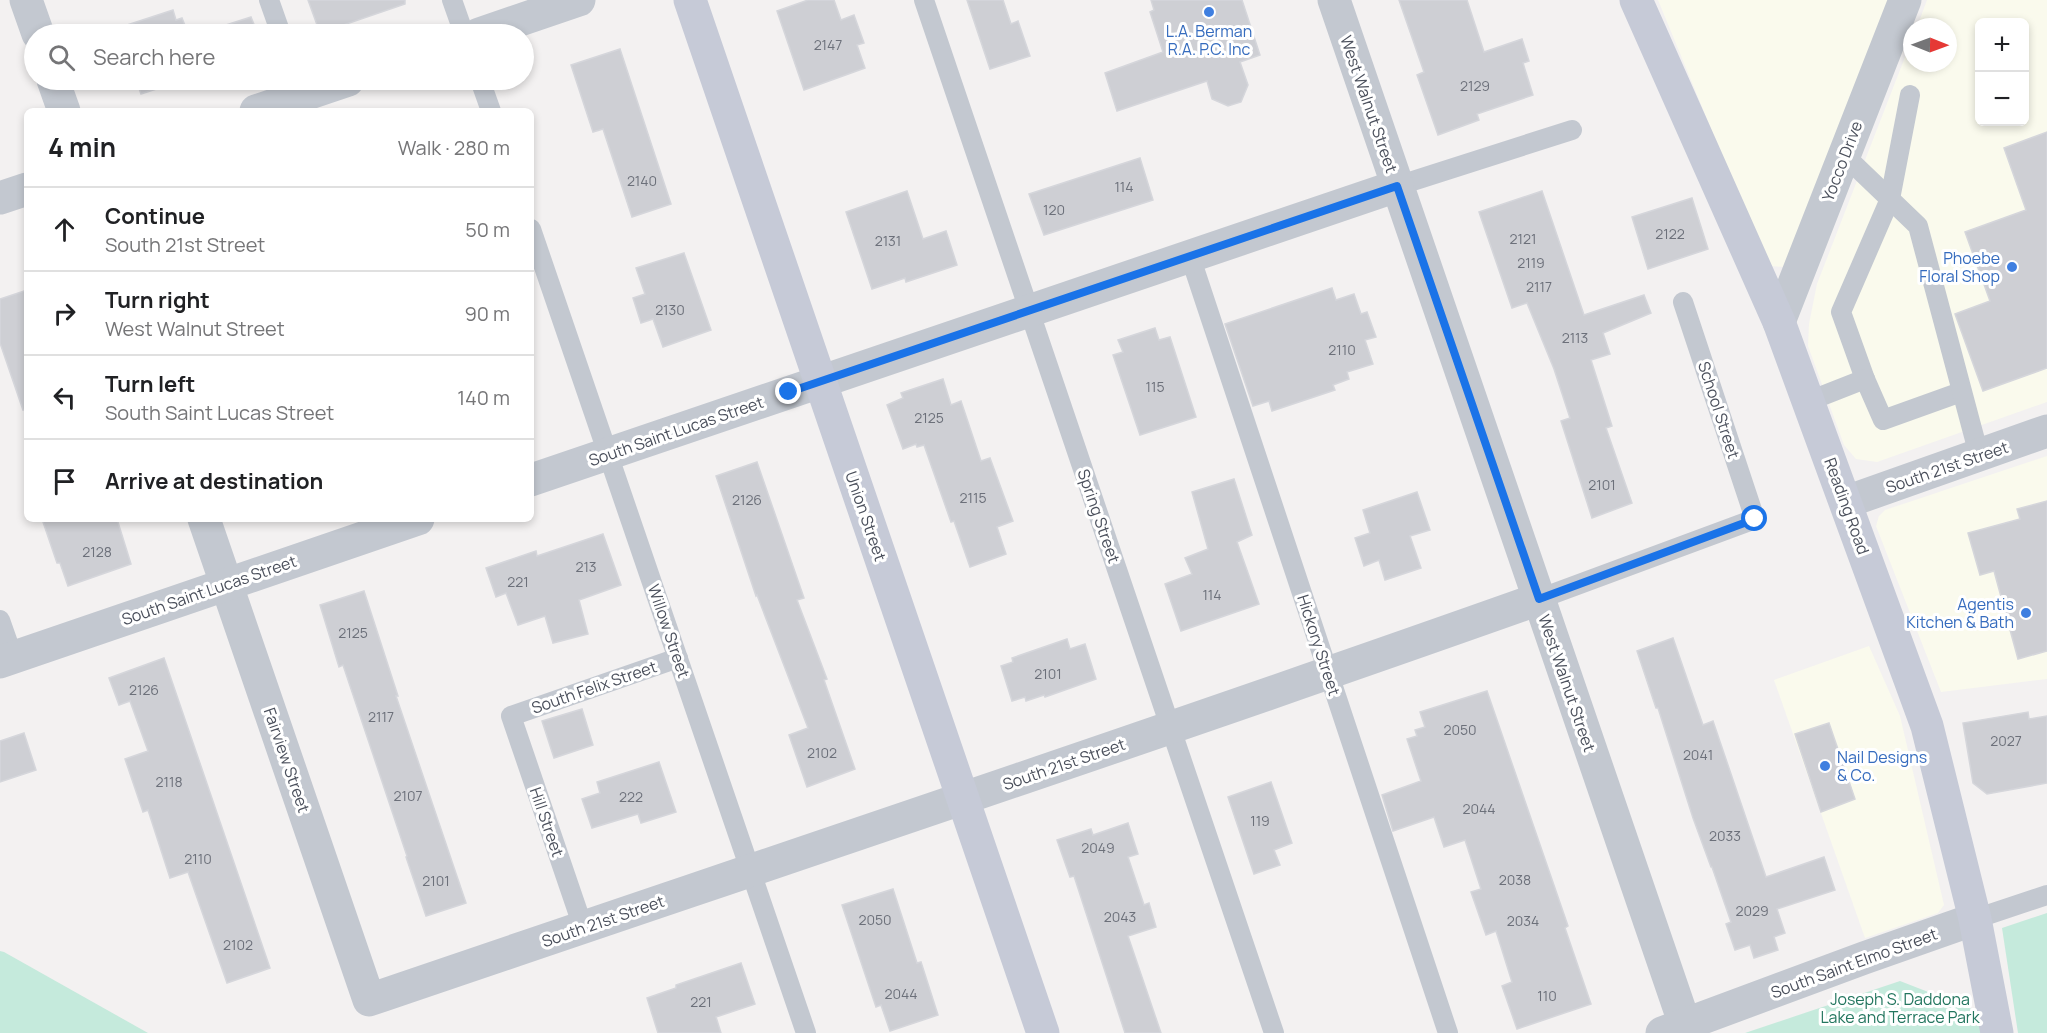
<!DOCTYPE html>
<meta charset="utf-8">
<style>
:root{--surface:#fff;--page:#f2f2f2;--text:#202124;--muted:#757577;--line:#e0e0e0}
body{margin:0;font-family:Manrope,sans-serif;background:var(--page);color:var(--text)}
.controls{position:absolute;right:18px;top:18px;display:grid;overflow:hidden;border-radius:9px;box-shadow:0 3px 9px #0003}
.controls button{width:54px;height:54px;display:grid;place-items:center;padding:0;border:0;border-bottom:2px solid var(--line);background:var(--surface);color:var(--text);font:30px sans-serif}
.compass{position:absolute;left:1903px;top:18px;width:54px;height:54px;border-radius:50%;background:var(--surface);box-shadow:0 3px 9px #0003;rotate:91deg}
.stop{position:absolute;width:18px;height:18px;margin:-14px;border:4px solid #1a73e8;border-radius:50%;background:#fff}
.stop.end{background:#1a73e8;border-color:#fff;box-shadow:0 2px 6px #0008}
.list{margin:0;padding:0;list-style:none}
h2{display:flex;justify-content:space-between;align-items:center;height:78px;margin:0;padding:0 24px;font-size:26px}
h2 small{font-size:20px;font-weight:400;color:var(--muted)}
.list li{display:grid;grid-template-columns:39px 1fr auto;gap:18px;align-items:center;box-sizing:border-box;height:84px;padding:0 24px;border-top:2px solid var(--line)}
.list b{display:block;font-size:22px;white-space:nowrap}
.list p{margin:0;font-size:20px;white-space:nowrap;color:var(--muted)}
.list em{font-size:20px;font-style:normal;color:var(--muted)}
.icon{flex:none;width:33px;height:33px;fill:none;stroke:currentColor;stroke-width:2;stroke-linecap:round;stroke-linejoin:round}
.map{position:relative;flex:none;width:2047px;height:1033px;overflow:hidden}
.search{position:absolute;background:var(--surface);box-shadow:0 3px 9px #0003;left:24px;top:24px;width:510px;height:66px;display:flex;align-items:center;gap:15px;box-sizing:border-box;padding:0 21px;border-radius:33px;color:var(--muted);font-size:22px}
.panel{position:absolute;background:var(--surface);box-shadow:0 3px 9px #0003;left:24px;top:108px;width:510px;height:414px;border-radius:9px}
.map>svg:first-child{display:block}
.commercial{fill:#fafaed;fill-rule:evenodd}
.green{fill:#c5eadc}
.building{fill:#cecfd4;stroke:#d5d6db;stroke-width:1.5}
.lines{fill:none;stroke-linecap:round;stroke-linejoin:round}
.lane{stroke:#c3c8d0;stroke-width:20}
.street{stroke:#c3c8d0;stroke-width:33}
.secondary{stroke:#c6cad7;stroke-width:33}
.route{stroke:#1a73e8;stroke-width:8}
.shop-dot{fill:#3f7fe0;stroke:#fff;stroke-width:2}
.labels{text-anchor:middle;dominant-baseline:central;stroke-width:6;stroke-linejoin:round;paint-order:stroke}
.number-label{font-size:14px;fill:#6c707a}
.shop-label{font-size:16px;fill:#366cbe;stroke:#fff;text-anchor:end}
.street-label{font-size:16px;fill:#4b505c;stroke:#fff}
.park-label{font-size:16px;fill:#23765f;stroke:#fff}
</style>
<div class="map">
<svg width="2047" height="1033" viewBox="0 0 2047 1033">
<rect width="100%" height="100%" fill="#f3f1f1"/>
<g class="commercial">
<path d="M1658,0H1889L1784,267L1769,266L1761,250Z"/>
<path d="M1927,0H2047V402L1877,462L1856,459L1844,445L1808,346L1809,324L1817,284L1912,39V63H1948V27H1917ZM1980,22H2024V122H1980Z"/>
<path d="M2047,456V679L1941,692L1876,526L1879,516L1885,510Z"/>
<path d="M1869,646L1900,716L1944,905L1938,913L1865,938L1774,680Z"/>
</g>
<g class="green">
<path d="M2047,913V1033H2018L2002,928Z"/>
<path d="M0,951L4,952L148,1033H0Z"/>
<path d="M1900,981L1977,1011L1982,1033H1745Z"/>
</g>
<g class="building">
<path d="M308,0H405V4L320,33Z"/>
<path d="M808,0H834L841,20L854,15L864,43L857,45L865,68L804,90L777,11Z"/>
<path d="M967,0H1003L1011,24L1018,21L1030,56L990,69Z"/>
<path d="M1151,0H1242L1260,55L1240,62L1248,85L1241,102L1228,106L1212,99L1207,81L1117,111L1105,73L1163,52L1150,12L1154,10Z"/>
<path d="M1399,0H1467L1484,52L1522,39L1529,61L1523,63L1533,95L1477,114L1479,120L1438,135L1417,75L1424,72Z"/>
<path d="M173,10L176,20L182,18L186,28L190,27L192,34H121L118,28Z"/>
<path d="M251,17L258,34H198Z"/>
<path d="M620,49L671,204L632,217L603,129L593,132L571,65Z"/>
<path d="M136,80H184L141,94Z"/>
<path d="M2047,132V368L1983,391L1955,314L1990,301L1965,232L2026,210L2004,148Z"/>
<path d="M1140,158L1153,200L1044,235L1029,194Z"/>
<path d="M907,191L923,239L946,231L957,265L906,282L905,278L872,289L846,212Z"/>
<path d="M1542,191L1584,315L1644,295L1651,313L1603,333L1610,354L1591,360L1612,426L1606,428L1632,503L1592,518L1561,421L1570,418L1554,369L1527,303L1512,308L1479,212Z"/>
<path d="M1692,198L1708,249L1648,269L1632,217Z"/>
<path d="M684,253L711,330L663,347L653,319L641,323L633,298L645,294L636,268Z"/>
<path d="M1332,288L1336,300L1354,294L1361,314L1367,312L1376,337L1365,340L1373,364L1347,372L1349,379L1333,385L1335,390L1272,411L1269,401L1253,406L1225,324Z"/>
<path d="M27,290V409L23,410L0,343V299Z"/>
<path d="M1155,328L1159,340L1170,337L1196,417L1140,435L1113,355L1123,352L1118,340Z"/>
<path d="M943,379L951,405L961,401L981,461L990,458L1013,521L997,527L1006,554L970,567L954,521L951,522L924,445L917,447L916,444L903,449L887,405L903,398L901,393Z"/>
<path d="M757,462L804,598L797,600L827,679L824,680L855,769L807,787L789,735L808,728L757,595L756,596L716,476Z"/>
<path d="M1234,479L1252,535L1237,542L1259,604L1181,631L1165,584L1192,574L1185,558L1208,549L1192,492Z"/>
<path d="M1417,492L1430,530L1410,536L1421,568L1385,580L1379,560L1364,566L1355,538L1370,533L1363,510Z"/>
<path d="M2047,501V651L2018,659L1994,571L1980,575L1968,533L2020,519L2017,509Z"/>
<path d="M42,519H117L131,564L68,586L60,563H57Z"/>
<path d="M603,534L621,585L579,600L588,634L553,643L545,616L518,625L506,593L496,597L486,568L536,551L537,556Z"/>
<path d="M364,591L398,696H396L466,903L426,916L406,857L407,856L343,665L339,667L320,605Z"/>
<path d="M1673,638L1703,725L1713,721L1766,877L1824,857L1835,890L1777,909L1785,933L1774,937L1778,950L1754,958L1750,945L1735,950L1726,924L1731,922L1712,867H1711L1693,818L1658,708H1656L1637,651Z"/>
<path d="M1067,639L1070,649L1085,644L1096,679L1045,697L1044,695L1026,701L1025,697L1012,701L1001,666L1013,662L1012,658Z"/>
<path d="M164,658L270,968L227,983L188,872L170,878L148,810L143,812L125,759L148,751L130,701L119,705L109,678Z"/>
<path d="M1487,691L1568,926L1565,928L1591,1004L1517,1029L1502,986L1512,982L1496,931L1486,935L1471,892L1481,889L1465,840L1444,847L1434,817L1393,831L1382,795L1421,781L1407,739L1417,736L1415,730L1425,727L1420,712Z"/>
<path d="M582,709L593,745L554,758L542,721Z"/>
<path d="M2028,712L2029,719L2047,716V783L1987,794L1973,783L1963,723Z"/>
<path d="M1829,723L1855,799L1821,812L1795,734Z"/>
<path d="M24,733L36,770L0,782V741Z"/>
<path d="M659,762L676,812L641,823L638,814L592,828L582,799L600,793L597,782Z"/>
<path d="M1271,782L1292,843L1274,850L1280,865L1254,874L1228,797Z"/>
<path d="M1128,823L1138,854L1128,857L1144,905L1149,903L1156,927L1128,936L1161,1033H1125L1074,876L1070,877L1057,840L1091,829L1093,835Z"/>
<path d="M893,889L917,963L921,962L938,1015L890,1031L881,1005L876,1007L842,905Z"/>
<path d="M741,963L755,1004L716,1017L721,1033H658L647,998L676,988V985Z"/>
</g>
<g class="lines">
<g class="lane">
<path d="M269,0L281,34"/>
<path d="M452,0L464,34"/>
<path d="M924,0L1274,1033"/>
<path d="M480,80L491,111"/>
<path d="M1910,95L1890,199L1841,312L1865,379L1883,420L1961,392"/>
<path d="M1844,155L1918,226L1979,455"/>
<path d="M1397,186L1572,130"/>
<path d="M531,229L806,1033"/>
<path d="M1190,256L1448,1033"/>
<path d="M1809,401L1865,379"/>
<path d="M1539,599L1755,519L1683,302"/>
<path d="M0,620L13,657"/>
<path d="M1975,919L2047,895"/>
<path d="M583,927L511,716L678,658"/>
</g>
<g class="street">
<path d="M26,0L38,34"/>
<path d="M1334,0L1685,1025"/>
<path d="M479,34L579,0"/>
<path d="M53,80L64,111"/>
<path d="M256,111L348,80"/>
<path d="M0,198L27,189"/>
<path d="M1779,322L1905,0"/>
<path d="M531,480L1397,186"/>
<path d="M1846,502L2047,431"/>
<path d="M204,519L369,1000C759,867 1150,737 1539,599"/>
<path d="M0,662L418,519"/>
<path d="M1662,1033L1864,958L1975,919"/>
</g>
<g class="secondary">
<path d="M690,0L1043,1033"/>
<path d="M1636,0L1779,322L1927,726L1975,919L1997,1033"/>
</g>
</g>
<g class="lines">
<path class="route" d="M789,392L1397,186L1539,599L1755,519"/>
</g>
<g class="shop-dot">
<circle cx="1209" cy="12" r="6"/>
<circle cx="2012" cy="267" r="6"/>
<circle cx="2026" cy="613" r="6"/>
<circle cx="1825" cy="766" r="6"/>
</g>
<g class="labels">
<g class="number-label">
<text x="828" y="44">2147</text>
<text x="1475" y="85">2129</text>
<text x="642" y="180">2140</text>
<text x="1124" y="186">114</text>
<text x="1054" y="209">120</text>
<text x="1670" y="233">2122</text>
<text x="1523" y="238">2121</text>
<text x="888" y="240">2131</text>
<text x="1531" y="262">2119</text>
<text x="1539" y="286">2117</text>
<text x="670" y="309">2130</text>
<text x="1575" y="337">2113</text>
<text x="1342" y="349">2110</text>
<text x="1155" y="386">115</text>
<text x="929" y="417">2125</text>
<text x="1602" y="484">2101</text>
<text x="973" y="497">2115</text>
<text x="747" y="499">2126</text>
<text x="97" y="551">2128</text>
<text x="586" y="566">213</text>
<text x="518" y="581">221</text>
<text x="1212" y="594">114</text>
<text x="353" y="632">2125</text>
<text x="1048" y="673">2101</text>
<text x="144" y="689">2126</text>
<text x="381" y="716">2117</text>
<text x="1460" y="729">2050</text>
<text x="2006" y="740">2027</text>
<text x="822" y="752">2102</text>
<text x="1698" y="754">2041</text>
<text x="169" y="781">2118</text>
<text x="408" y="795">2107</text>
<text x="631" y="796">222</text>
<text x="1479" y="808">2044</text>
<text x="1260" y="820">119</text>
<text x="1725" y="835">2033</text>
<text x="1098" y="847">2049</text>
<text x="198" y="858">2110</text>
<text x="1515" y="879">2038</text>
<text x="436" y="880">2101</text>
<text x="1752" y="910">2029</text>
<text x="1120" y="916">2043</text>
<text x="875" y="919">2050</text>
<text x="1523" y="920">2034</text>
<text x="238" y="944">2102</text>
<text x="901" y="993">2044</text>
<text x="1547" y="995">110</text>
<text x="701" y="1001">221</text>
</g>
<g class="shop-label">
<text x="1209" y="31" text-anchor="middle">L.A. Berman<tspan x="1209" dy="18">R.A. P.C. Inc</tspan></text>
<text x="2000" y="258">Phoebe<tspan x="2000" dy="18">Floral Shop</tspan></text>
<text x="2014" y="604">Agentis<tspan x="2014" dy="18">Kitchen &amp; Bath</tspan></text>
<text x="1837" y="757" text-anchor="start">Nail Designs<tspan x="1837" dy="18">&amp; Co.</tspan></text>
</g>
<g class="street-label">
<text transform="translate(1369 104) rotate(71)">West Walnut Street</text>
<text transform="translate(1842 161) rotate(-69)">Yocco Drive</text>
<text transform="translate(1719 410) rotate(72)">School Street</text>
<text transform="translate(676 431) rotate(-19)">South Saint Lucas Street</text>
<text transform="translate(1947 467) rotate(-19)">South 21st Street</text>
<text transform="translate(1847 506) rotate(70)">Reading Road</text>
<text transform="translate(866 516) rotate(71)">Union Street</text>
<text transform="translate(1099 516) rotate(71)">Spring Street</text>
<text transform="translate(209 590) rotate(-19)">South Saint Lucas Street</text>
<text transform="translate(669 631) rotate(71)">Willow Street</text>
<text transform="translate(1319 645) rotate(72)">Hickory Street</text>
<text transform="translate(1567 683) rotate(71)">West Walnut Street</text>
<text transform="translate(594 687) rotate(-19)">South Felix Street</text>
<text transform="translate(287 760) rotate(71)">Fairview Street</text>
<text transform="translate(1064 764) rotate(-19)">South 21st Street</text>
<text transform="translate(547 822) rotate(71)">Hill Street</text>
<text transform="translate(603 921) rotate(-19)">South 21st Street</text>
<text transform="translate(1854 963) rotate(-20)">South Saint Elmo Street</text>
</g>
<g class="park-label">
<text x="1900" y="999">Joseph S. Daddona<tspan x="1900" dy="18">Lake and Terrace Park</tspan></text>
</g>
</g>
</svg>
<div class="controls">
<button>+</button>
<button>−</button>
</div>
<svg class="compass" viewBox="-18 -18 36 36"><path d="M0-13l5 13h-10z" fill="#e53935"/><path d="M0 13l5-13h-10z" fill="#757577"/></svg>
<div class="stop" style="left:1755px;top:519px"></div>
<div class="stop end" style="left:789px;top:392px"></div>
<div class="search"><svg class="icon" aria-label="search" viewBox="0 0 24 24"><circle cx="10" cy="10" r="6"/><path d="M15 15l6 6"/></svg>Search here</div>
<section class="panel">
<h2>4 min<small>Walk · 280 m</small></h2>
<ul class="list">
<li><svg class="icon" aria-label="ahead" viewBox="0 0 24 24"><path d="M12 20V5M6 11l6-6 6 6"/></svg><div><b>Continue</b><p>South 21st Street</p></div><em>50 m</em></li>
<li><svg class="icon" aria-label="right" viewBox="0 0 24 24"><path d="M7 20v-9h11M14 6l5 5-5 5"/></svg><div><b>Turn right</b><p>West Walnut Street</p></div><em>90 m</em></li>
<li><svg class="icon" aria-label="left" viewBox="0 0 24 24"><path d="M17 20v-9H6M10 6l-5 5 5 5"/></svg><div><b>Turn left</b><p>South Saint Lucas Street</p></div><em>140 m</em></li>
<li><svg class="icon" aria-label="arrive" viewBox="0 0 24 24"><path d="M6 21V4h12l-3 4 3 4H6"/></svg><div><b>Arrive at destination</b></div></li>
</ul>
</section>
</div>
